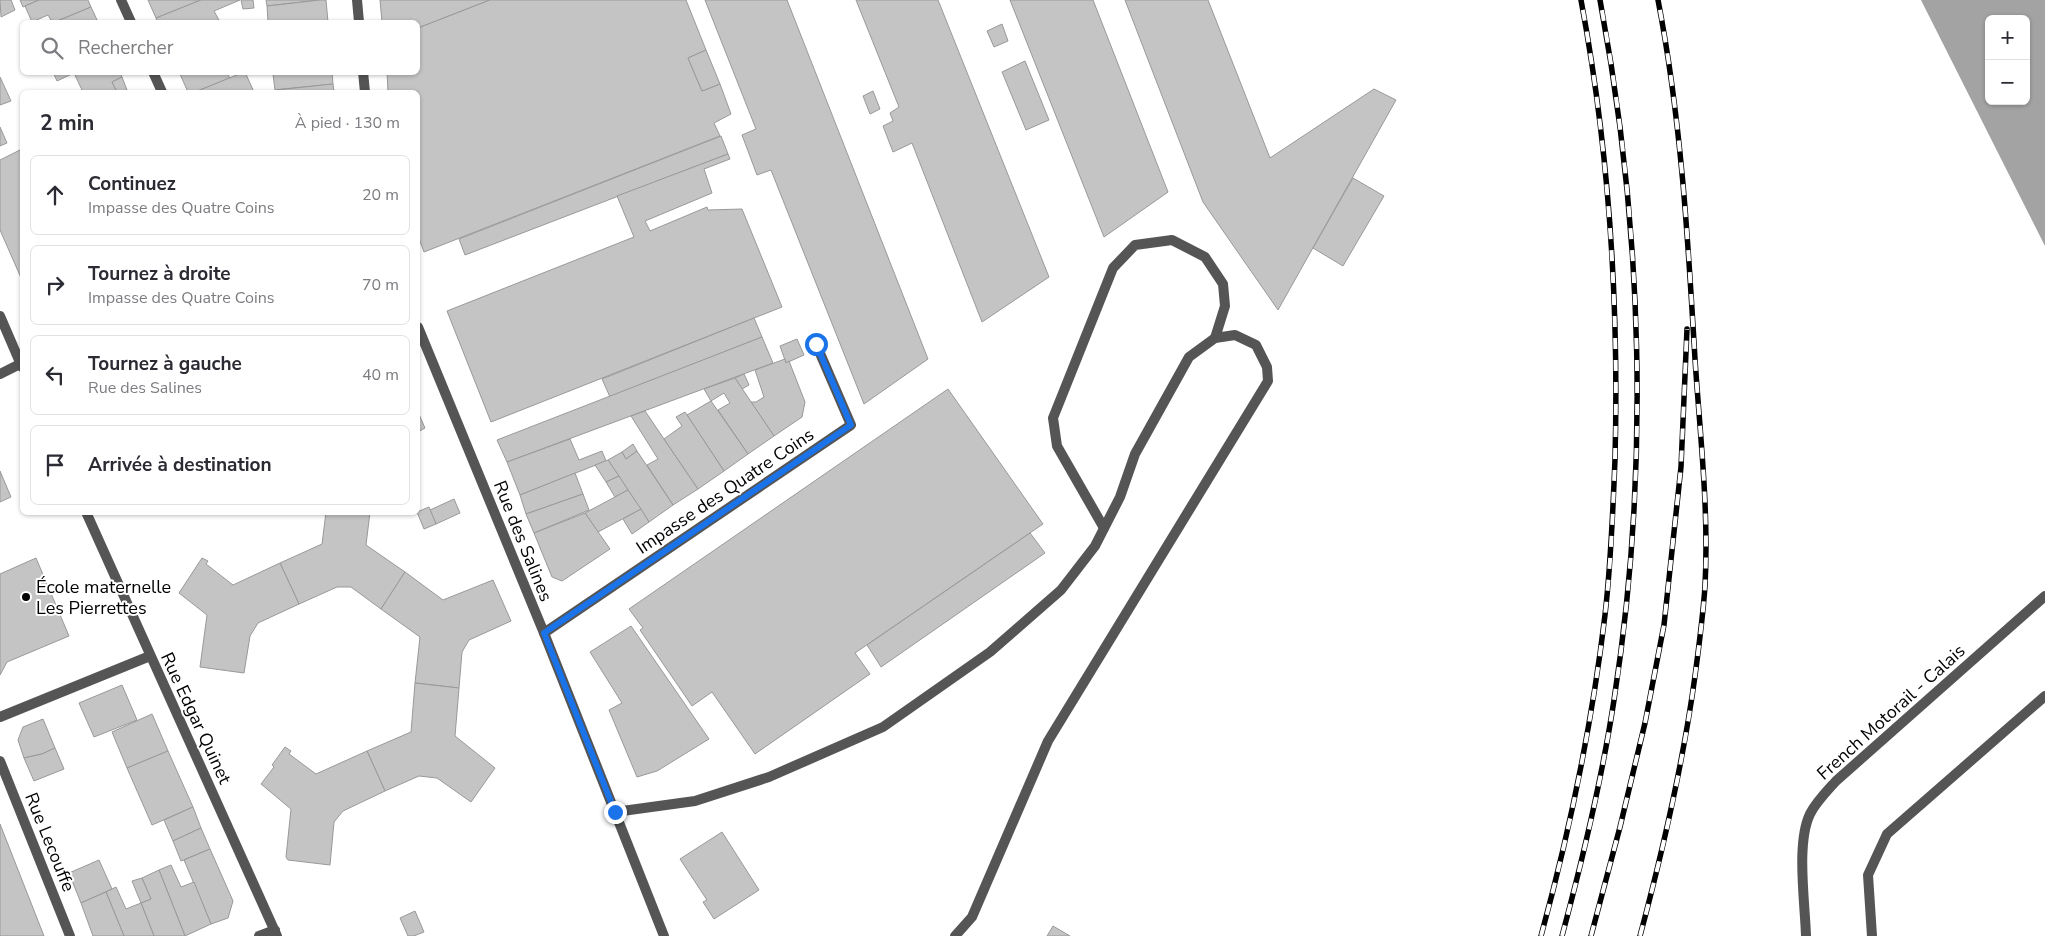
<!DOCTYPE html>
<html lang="fr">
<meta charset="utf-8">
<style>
:root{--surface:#fff;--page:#f7f7f7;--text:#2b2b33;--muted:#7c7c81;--line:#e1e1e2}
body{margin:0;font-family:"Nunito Sans",sans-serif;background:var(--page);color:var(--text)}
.controls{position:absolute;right:15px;top:15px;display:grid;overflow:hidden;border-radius:8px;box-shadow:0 1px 4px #0004}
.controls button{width:45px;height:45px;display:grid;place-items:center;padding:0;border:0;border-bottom:1px solid var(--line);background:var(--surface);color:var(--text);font:25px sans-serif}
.stop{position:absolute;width:15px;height:15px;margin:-11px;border:4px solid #1a73e8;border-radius:50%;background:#fff}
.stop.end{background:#1a73e8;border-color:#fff;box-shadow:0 1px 5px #0008}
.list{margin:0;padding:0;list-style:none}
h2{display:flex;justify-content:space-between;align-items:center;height:65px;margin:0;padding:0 20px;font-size:21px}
h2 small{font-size:16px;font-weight:400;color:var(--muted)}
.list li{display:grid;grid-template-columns:32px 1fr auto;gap:15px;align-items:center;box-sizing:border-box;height:80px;margin:0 10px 10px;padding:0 10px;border:1px solid var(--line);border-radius:8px}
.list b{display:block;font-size:19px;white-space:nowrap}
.list p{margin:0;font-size:16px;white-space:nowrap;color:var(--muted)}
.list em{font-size:16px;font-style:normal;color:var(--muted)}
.icon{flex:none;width:28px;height:28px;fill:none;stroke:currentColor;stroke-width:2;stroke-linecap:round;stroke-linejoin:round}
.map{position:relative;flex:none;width:2045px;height:936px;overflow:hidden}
.search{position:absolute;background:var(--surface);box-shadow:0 1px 4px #0004;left:20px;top:20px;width:400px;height:55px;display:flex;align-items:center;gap:12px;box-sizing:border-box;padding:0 18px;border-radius:8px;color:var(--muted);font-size:19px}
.panel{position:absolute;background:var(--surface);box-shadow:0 1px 4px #0004;left:20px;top:90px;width:400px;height:425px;border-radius:8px}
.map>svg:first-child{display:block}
.water{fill:#a3a3a3;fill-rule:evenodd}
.building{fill:#c4c4c4;stroke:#999}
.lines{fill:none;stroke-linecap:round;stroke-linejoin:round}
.service{stroke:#555;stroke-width:10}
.minor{stroke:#555;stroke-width:10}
.rail-casing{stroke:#000;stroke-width:5.5}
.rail{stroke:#fff;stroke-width:4;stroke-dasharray:11;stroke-linecap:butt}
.route{stroke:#1a73e8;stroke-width:6}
.poi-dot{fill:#000;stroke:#fff;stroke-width:2}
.labels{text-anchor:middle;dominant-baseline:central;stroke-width:4;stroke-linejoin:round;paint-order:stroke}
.street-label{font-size:18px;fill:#000;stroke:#fff}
.poi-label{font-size:18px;fill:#000;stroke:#fff;text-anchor:start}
</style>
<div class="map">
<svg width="2045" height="936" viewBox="0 0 2045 936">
<rect width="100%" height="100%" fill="#fff"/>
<path class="water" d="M1921,0H2045V246L1927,12ZM1989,19H2026V101H1989Z"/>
<g class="building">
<path d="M0,0H11L15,10L1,17Z"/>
<path d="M20,0H39L23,7Z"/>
<path d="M39,0H88L91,7L55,22H52L48,15L32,22L25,6Z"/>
<path d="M148,0H201L156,18Z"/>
<path d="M201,0H240L214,11L220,22H157L156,18Z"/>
<path d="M241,0H253L254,8L243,9Z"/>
<path d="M266,0H320L267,6Z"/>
<path d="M320,0H326L328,22H247L268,21L267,6Z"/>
<path d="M380,0H490L418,28V22H382Z"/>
<path d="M490,0H686L706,50L688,58L702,91L720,84L731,114L714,123L720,136L424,252L418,236V92H388L387,72H418V28Z"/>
<path d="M705,0H787L928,359L864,404L771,170L757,175L742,135L756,129Z"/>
<path d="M856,0H938L1049,277L982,322L912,143L893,152L883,126L893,121L890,113L899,107Z"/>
<path d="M1010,0H1093L1168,192L1104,237Z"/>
<path d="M1125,0H1208L1270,158L1374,89L1396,100L1278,310L1203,202Z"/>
<path d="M91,7L98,22H55Z"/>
<path d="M1002,24L1008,41L994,47L987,31Z"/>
<path d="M706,50L720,84L702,91L688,58Z"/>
<path d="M1025,61L1049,120L1026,130L1002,72Z"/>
<path d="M53,72H76L57,81Z"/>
<path d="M76,72H120L122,77L112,82L117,92H83L74,73Z"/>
<path d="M179,72H226L230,78L195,92H188Z"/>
<path d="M244,72H245L254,92H195Z"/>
<path d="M332,72L333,84L275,90L273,74Z"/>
<path d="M0,77L11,101L0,105Z"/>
<path d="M122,77L127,90L117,92L112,82Z"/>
<path d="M333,84L334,92H275V90Z"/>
<path d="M873,91L880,109L870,114L863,96Z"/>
<path d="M0,127L7,143L0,146Z"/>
<path d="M721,136L728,154L465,255L459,239Z"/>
<path d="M22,149V280L0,230V160Z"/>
<path d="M728,154L730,159L704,169L712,193L645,221L650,231L707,207L708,210L742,209L782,307L491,422L447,311L634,237L617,196Z"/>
<path d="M1353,178L1384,196L1343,266L1313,248Z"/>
<path d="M754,318L762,337L610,397L602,379Z"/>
<path d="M762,337L773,363L507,462L497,440Z"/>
<path d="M797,339L804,355L786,363L780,346Z"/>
<path d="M785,359L786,363L789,361L805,402L802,417L774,436L751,402H756L764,397L755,370Z"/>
<path d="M744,374L749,385L742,389L735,378Z"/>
<path d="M735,378L774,436L748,454L718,410L730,403L724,393L711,401L704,389Z"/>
<path d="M948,389L1043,524L855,653L870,674L755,754L712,692L692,706L640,630L643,628L629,609Z"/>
<path d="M711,401L748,454L724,471L687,415Z"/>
<path d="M645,411L698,489L673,505L647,465L658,459L631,416Z"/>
<path d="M418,412L425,428L418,432Z"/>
<path d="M685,412L724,471L698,489L664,439L682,426L676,417Z"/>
<path d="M570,439L579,460L602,451L606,461L520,495L507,462Z"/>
<path d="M633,444L637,451L626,459L622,452Z"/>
<path d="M637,451L673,505L649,522L608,460L622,452L626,459Z"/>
<path d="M608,460L619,476L606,482L595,465Z"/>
<path d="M0,471L11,497L0,502Z"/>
<path d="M575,473L583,494L526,514L520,495Z"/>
<path d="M619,476L628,490L615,497L606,482Z"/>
<path d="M628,490L641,509L598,532L585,513Z"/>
<path d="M583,494L589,510L534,533L526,514Z"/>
<path d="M454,499L460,513L436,524L430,510Z"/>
<path d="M429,507L436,524L424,529L417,512Z"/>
<path d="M641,509L649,522L632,534L623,519Z"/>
<path d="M326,512H370L366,545L405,572L381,609L351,587H337L299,604L280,563L322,544Z"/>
<path d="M585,513L610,549L562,581L552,577L534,533Z"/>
<path d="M1030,533L1045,553L881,667L867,645Z"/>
<path d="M36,558L69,636L7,662L0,675V574Z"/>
<path d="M202,558L208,561L206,564L233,585L280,563L299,604L258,623L250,636L244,673L200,667L207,615L179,593Z"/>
<path d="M405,572L443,600L493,580L511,621L469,640L462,652L459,688L415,683L420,637L381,609Z"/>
<path d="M631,626L709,739L657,771L637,777L609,710L622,703L590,652Z"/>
<path d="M415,683L459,688L455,736L495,768L471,802L437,778L419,776L385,791L367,751L411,732Z"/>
<path d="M122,685L137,720L94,737L79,703Z"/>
<path d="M152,714L168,751L127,768L112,732Z"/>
<path d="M43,719L55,748L42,754L24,758L18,740L23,727Z"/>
<path d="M285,747L291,751L289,754L316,774L367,751L385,791L343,811L334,822L330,865L288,860L286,857L291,809L261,784L274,767L272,765Z"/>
<path d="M55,748L64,769L34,781L24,758L42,754Z"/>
<path d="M168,751L193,807L152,825L127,768Z"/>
<path d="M193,807L201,828L173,841L164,820Z"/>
<path d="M0,824L44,936H0Z"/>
<path d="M201,828L210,849L181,861L173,841Z"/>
<path d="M722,832L759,890L714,919L703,902L707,900L680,859Z"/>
<path d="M210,849L233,901L228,918L211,924L184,860Z"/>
<path d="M99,860L112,889L81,903L69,873Z"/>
<path d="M171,865L181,887L194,882L211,924L185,936L159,870Z"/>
<path d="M159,870L185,936H154L141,903L151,899L142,878Z"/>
<path d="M142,878L151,899L141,903L132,881Z"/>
<path d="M116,887L126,909L141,903L154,936H124L106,892Z"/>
<path d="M106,892L124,936H93L81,903Z"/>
<path d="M415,911L424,932L414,936H408L400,918Z"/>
<path d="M1053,926L1070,936H1047Z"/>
</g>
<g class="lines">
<g class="service">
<path d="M1104,528L1057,446L1053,418L1113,268L1135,245L1172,240L1205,257L1223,284L1225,306L1215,338"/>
<path d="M615,812L695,801L769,777L883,727L990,652L1061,590L1095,546L1120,497L1135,454L1189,357L1215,338L1235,335L1256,345L1267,367L1268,381L1048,741L972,917L955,936"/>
<path d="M1806,936C1805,902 1796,843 1810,814C1816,802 1827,791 1836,781L2045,596"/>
<path d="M1872,936L1868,875L1887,834L2045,696"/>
</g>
<g class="minor">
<path d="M121,0L131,22"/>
<path d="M357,0L359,22"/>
<path d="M153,72L162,92"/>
<path d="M363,72L365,92"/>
<path d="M0,316L22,367"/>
<path d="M418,327L544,633L664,936"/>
<path d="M0,374L22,363"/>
<path d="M86,512L277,936"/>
<path d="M544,633L851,425L816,344"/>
<path d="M0,717L150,656"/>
<path d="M0,761L70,936"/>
<path d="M259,936L275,930"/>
</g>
<defs>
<g id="rail">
<path d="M1541,936C1570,830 1592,724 1605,615C1611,563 1613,511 1615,459C1619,307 1609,149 1581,0"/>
<path d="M1562,936C1583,858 1602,779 1614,700C1650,469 1643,229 1600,0"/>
<path d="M1591,936L1620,827L1645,723L1664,625L1681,467L1687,329"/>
<path d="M1640,936C1663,850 1683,764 1695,676C1699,646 1703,616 1705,586C1709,510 1700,435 1695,359C1688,239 1681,118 1658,0"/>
</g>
</defs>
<use href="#rail" class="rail-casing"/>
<use href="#rail" class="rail"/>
</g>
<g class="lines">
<path class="route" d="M615,812L544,633L851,425L816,344"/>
</g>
<circle class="poi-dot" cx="26" cy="597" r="5"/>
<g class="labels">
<g class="street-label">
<text transform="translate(725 491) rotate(-34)">Impasse des Quatre Coins</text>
<text transform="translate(523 541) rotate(68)">Rue des Salines</text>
<text transform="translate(1891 712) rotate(-42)">French Motorail - Calais</text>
<text transform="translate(196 718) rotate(65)">Rue Edgar Quinet</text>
<text transform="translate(50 842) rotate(68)">Rue Lecouffe</text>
</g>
<g class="poi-label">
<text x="36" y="587">École maternelle<tspan x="36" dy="21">Les Pierrettes</tspan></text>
</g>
</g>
</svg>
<div class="controls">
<button>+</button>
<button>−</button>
</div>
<div class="stop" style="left:816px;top:344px"></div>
<div class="stop end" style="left:615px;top:812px"></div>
<div class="search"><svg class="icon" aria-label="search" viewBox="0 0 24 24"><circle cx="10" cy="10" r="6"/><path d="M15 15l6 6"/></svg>Rechercher</div>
<section class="panel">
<h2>2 min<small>À pied · 130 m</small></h2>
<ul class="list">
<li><svg class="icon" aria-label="ahead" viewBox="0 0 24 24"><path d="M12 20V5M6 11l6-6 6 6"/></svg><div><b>Continuez</b><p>Impasse des Quatre Coins</p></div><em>20 m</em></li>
<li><svg class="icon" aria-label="right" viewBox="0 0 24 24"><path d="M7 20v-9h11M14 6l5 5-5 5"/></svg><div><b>Tournez à droite</b><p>Impasse des Quatre Coins</p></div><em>70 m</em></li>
<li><svg class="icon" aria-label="left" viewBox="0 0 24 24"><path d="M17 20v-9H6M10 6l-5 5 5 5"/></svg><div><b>Tournez à gauche</b><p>Rue des Salines</p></div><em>40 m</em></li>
<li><svg class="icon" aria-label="arrive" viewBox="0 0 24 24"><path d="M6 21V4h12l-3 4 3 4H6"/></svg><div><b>Arrivée à destination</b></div></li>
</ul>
</section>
</div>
